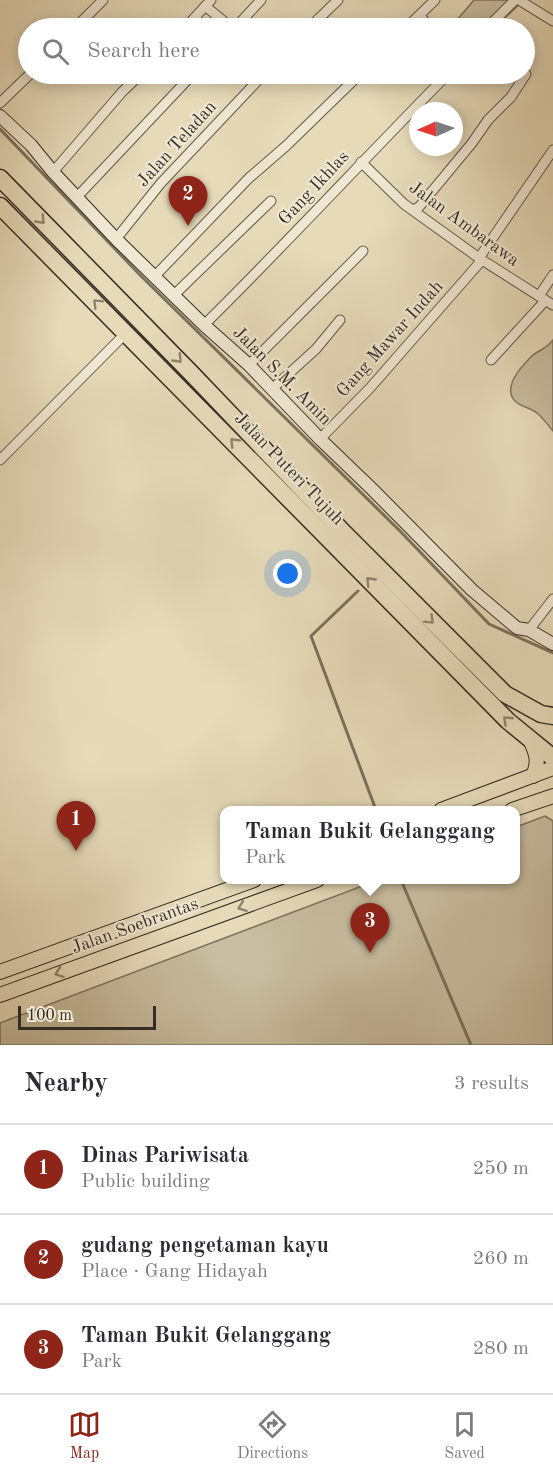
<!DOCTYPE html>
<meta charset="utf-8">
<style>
:root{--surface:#fff;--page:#f2f2f3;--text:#2b2b33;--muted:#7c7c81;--line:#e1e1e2;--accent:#8f2418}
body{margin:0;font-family:"Old Standard TT",serif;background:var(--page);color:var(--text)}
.compass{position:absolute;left:409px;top:102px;width:54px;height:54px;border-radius:50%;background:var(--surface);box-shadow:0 3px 15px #0003;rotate:267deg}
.scale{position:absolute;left:18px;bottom:15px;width:138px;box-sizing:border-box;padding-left:6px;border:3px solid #352d23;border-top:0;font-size:16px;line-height:21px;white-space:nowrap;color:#352d23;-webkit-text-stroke:4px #efe7d2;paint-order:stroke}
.you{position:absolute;left:288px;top:574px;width:21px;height:21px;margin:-15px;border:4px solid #fff;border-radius:50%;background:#1a73e8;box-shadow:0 0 0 9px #1a73e833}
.badge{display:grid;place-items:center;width:39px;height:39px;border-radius:50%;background:var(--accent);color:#fff;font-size:20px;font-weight:700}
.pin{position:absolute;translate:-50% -50px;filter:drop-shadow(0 2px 3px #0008)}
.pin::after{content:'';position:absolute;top:32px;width:21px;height:18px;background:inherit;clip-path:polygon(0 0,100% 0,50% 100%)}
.popup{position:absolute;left:220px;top:806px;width:300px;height:78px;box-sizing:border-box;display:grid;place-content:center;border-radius:12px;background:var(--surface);filter:drop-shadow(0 2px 4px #0005);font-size:20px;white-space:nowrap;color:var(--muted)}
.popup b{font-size:22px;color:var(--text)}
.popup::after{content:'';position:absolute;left:50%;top:100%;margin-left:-12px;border:12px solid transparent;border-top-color:var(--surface)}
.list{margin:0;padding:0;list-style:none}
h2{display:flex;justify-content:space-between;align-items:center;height:78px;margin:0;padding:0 24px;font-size:26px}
h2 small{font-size:20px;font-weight:400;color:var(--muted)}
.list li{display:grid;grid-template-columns:39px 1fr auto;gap:18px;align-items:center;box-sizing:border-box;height:90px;padding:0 24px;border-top:2px solid var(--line)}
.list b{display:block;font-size:22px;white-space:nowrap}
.list p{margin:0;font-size:20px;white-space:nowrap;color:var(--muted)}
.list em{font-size:20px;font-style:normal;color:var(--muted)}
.icon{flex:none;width:33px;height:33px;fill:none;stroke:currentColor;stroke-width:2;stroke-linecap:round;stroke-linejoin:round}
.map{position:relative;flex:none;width:553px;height:1045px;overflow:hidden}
.search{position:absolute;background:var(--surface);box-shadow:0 3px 15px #0003;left:18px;right:18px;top:18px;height:66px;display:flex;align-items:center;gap:15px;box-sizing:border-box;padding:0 21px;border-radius:33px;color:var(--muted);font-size:22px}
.sheet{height:348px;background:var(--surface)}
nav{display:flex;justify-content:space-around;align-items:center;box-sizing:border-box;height:84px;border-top:2px solid var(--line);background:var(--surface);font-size:16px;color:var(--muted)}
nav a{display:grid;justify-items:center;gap:3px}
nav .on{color:var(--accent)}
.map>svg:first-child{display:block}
.green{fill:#c8bda0;stroke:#7e7562;stroke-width:1.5}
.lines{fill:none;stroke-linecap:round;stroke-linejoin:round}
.stream{stroke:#7b715e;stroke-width:3}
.street-casing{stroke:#615848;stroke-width:11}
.secondary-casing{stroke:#352d23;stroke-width:14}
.primary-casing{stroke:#352d23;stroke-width:16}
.highway-casing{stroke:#352d23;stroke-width:19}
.street{stroke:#efe7d2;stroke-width:9}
.secondary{stroke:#efe7d2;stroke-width:12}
.primary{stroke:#e6dab9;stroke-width:14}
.highway{stroke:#e6dab9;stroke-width:16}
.oneway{stroke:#8e846e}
.labels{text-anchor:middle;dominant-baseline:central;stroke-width:4.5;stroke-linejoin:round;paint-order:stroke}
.street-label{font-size:18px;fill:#352d23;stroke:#efe7d2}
</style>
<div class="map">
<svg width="553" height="1045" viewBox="0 0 553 1045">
<rect width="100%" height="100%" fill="#e6dab9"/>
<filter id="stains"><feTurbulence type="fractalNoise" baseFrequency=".00333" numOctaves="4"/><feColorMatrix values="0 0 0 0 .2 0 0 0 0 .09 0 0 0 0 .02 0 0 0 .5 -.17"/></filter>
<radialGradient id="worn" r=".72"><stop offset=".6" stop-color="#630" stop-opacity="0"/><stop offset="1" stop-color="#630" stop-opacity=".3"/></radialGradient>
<g class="green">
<path d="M474,0H524L494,28H450Z"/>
<path d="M553,340V431C548,425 543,418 537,413C531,408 522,407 516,402C501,388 521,367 531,357C538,350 547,349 553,340Z"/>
<path d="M545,816L553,821V1045H0V1023L378,880H516V827Z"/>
</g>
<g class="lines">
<g class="stream">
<path d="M0,129L140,275L400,531L489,624L553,653"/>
<path d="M358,591L311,636L376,810"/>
<path d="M401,880L471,1045"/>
</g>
<defs>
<g id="street">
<path d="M519,0L553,21"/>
<path d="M205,6L232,28"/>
<path d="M420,15L429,28"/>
<path d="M75,28L103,0"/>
<path d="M185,28L211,0"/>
<path d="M235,28L261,0"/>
<path d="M309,28L338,0"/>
<path d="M406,28L435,0"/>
<path d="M487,28L515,0"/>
<path d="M0,103L30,74"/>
<path d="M361,162L404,204L479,258L553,305"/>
<path d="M53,172L122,92L141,74"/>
<path d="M77,197L193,74"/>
<path d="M413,210L419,207L472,143L488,120L511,97L526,74"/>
<path d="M116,239L161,183L264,74"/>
<path d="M479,258L553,150"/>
<path d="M155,276L249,178L286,146L360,74"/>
<path d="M175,294L271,201"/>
<path d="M539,296L553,275"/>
<path d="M204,325C287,243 366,157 448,74"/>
<path d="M491,360L545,301"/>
<path d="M249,365L363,251"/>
<path d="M272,389L316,349L340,320"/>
<path d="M320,439L370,388L482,260"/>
<path d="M0,460L126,333"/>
<path d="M529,630L553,599"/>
</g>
<path id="secondary" d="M0,116L31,145L53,172L116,239L204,325L249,365L320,439L372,489L472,590L517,628L529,630L553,644"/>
<g id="primary">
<path d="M530,739C536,753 540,761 533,776"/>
<path d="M441,810L553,768"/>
<path d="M512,810L553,796"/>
<path d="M0,972L254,880"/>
<path d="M0,995L317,880"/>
</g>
<g id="highway">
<path d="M0,178L192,374L344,533L505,694L541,714L553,716"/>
<path d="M0,206L508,721L552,757"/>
</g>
</defs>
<use href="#street" class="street-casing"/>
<use href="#secondary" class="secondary-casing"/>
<use href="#primary" class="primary-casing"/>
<use href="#highway" class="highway-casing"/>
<use href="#street" class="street"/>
<use href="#secondary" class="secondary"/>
<use href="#primary" class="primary"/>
<use href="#highway" class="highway"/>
</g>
<defs><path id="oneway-chevron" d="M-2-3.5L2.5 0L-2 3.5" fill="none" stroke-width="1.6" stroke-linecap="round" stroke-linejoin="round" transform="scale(1.5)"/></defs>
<g class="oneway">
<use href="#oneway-chevron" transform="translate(41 220) rotate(46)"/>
<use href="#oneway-chevron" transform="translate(97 303) rotate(-135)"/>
<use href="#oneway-chevron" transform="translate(178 359) rotate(46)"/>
<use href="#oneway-chevron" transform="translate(234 442) rotate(-134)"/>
<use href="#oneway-chevron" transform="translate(370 581) rotate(-134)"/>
<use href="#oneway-chevron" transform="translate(430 620) rotate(45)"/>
<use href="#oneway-chevron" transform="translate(507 720) rotate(-137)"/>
<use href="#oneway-chevron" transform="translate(242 907) rotate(160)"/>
<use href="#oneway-chevron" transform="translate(59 973) rotate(160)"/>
</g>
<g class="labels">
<g class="street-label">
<text transform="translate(177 144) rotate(-48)">Jalan Teladan</text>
<text transform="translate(314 188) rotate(-47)">Gang Ikhlas</text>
<text transform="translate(464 224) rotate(36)">Jalan Ambarawa</text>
<text transform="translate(390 339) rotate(-48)">Gang Mawar Indah</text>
<text transform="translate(282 376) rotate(45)">Jalan S.M. Amin</text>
<text transform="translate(289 469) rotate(46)">Jalan Puteri Tujuh</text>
<text transform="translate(135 926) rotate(-20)">Jalan Soebrantas</text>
</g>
</g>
<rect width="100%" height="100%" filter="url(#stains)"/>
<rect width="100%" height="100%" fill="url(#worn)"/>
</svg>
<svg class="compass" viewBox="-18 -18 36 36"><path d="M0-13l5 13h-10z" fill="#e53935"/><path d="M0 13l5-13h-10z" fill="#7c7c81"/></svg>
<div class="scale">100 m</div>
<div class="you"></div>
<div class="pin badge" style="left:76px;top:851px">1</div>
<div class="pin badge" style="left:188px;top:226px">2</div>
<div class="pin badge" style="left:370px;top:953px">3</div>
<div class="popup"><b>Taman Bukit Gelanggang</b>Park</div>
<div class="search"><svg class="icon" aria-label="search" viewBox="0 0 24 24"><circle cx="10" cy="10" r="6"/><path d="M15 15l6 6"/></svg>Search here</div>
</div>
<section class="sheet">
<h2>Nearby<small>3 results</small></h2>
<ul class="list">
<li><span class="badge">1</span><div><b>Dinas Pariwisata</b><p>Public building</p></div><em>250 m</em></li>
<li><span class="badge">2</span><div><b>gudang pengetaman kayu</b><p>Place · Gang Hidayah</p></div><em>260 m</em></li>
<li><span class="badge">3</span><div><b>Taman Bukit Gelanggang</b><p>Park</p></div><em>280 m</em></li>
</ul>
</section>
<nav>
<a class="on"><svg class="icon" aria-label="map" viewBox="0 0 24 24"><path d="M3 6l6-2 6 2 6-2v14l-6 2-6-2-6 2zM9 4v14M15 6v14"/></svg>Map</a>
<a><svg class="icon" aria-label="directions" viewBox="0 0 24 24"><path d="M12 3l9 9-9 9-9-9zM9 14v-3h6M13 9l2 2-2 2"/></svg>Directions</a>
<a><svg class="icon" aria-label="saved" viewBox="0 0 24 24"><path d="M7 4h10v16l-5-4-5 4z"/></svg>Saved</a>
</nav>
